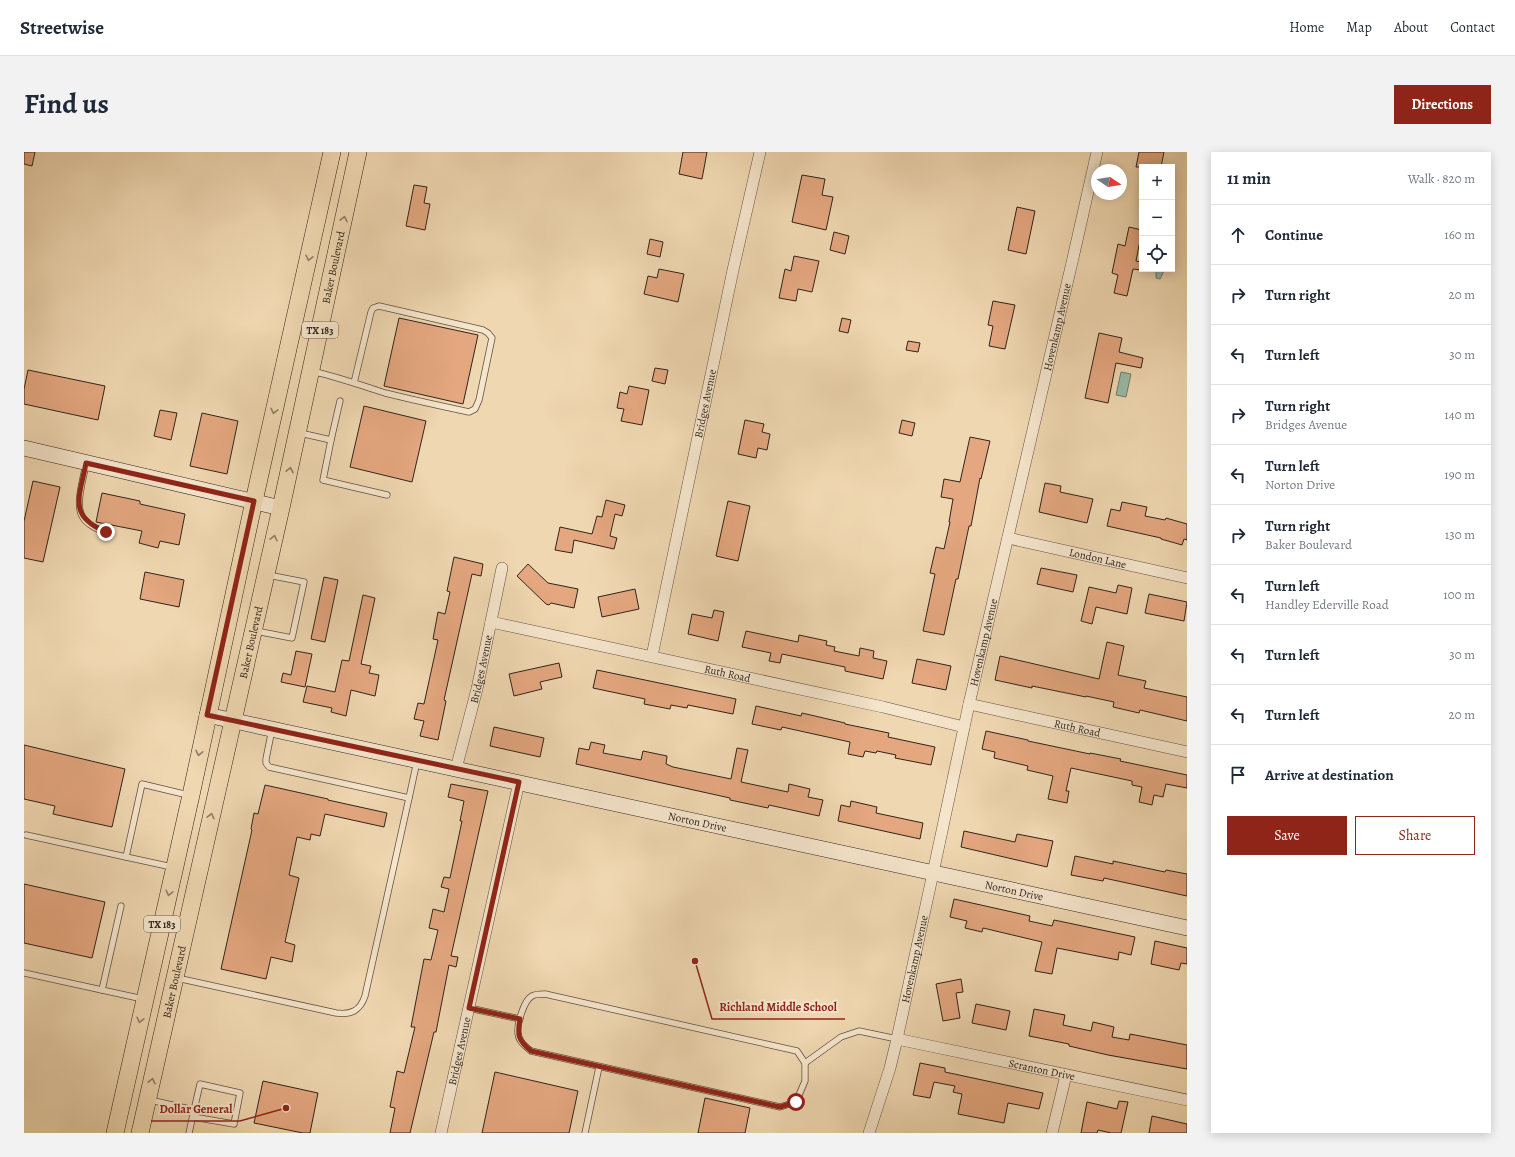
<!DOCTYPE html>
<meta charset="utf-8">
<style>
:root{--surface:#fff;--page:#f2f2f3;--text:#1f2937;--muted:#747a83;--line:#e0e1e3;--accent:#8f2418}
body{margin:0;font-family:Alegreya,serif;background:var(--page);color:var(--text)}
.controls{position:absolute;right:12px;top:12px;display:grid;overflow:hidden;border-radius:0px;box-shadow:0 2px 10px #0003}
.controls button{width:36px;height:36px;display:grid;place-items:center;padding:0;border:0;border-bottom:1px solid var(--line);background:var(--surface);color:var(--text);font:20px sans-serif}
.compass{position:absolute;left:1067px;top:12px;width:36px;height:36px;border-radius:50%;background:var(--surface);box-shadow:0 2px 10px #0003;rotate:102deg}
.stop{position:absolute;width:12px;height:12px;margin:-9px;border:3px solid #8f2418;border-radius:50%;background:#fff}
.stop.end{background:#8f2418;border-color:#fff;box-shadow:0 1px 4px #0008}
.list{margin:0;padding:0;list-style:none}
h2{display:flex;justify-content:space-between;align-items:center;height:52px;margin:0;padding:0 16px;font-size:17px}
h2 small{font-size:13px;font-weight:400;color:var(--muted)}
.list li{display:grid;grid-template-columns:26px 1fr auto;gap:12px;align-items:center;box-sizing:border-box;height:60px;padding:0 16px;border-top:1px solid var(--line)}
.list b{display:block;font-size:15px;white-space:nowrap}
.list p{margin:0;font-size:13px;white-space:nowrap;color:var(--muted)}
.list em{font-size:13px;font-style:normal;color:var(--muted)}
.actions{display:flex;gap:8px;padding:12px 16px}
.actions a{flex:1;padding:9px 0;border:1px solid var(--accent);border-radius:0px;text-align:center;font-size:14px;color:var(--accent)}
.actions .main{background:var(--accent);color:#fff}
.icon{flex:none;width:22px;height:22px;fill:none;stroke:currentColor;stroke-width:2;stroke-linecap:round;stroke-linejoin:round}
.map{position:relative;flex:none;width:1163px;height:981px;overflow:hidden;border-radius:0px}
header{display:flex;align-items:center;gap:24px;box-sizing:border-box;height:56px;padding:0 20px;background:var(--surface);border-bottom:1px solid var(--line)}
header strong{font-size:19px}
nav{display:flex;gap:22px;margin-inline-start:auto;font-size:14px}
.intro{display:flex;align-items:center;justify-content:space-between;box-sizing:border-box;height:96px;padding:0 24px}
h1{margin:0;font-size:28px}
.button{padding:10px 18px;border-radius:0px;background:var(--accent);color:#fff;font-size:14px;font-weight:700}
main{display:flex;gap:24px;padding:0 24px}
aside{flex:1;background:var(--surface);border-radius:0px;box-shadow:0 2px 10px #0003}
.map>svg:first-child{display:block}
.water{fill:#9abaa7;stroke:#707e6f}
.building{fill:#e4a780;stroke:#30241c}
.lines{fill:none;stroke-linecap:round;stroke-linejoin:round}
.lane-casing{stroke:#605141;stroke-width:7}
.street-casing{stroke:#605141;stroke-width:12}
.secondary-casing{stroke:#30241c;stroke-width:16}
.primary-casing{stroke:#30241c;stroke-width:18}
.lane{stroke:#f5e5cc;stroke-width:5.5}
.street{stroke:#f5e5cc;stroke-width:11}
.secondary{stroke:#f5e5cc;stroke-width:15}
.primary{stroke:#efd7b1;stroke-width:17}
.oneway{stroke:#907e66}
.route{stroke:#8f2418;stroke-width:5}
.labels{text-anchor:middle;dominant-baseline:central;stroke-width:4;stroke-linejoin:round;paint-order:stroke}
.shield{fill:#f5e5cc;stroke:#6b5e51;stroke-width:1}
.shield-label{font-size:10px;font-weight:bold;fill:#30241c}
.street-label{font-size:11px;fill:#30241c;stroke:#f5e5cc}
.leader{fill:none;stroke:#8f2418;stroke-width:1.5}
.callout-dot{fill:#8f2418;stroke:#f5e5cc;stroke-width:1.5}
.callout-label{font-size:12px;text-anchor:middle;font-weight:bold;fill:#8f2418;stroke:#f5e5cc;stroke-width:4;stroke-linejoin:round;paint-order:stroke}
</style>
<header>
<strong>Streetwise</strong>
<nav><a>Home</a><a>Map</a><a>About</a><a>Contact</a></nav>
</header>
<div class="intro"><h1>Find us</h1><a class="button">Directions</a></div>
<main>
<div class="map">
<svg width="1163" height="981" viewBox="0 0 1163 981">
<rect width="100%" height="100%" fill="#efd7b1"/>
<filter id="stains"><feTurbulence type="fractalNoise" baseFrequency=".005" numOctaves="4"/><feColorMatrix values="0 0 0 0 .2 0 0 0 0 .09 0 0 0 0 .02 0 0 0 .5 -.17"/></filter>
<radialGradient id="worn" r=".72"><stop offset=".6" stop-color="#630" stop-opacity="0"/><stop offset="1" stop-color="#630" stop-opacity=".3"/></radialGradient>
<g class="water">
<path d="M1128,117H1138L1139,121L1136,127L1132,126V120Z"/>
<path d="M1097,220L1107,222L1102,245L1092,243Z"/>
</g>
<g class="building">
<path d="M0,0H11L8,14L0,12Z"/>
<path d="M659,0H683L678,27L655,22Z"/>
<path d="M1115,0H1140L1137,15H1112Z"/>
<path d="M778,23L801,27L798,43L809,45L802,78L768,70Z"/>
<path d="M390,33L403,35L400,51L406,52L401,78L382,74Z"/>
<path d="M993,55L1011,59L1002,102L984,98Z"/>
<path d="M1105,75L1118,78L1112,109L1118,110V114L1117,118L1109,117L1103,144L1090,141L1094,123L1088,121L1094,92L1101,94Z"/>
<path d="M810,80L825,84L821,102L806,98Z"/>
<path d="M626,87L639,90L636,105L623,102Z"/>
<path d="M770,104L795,109L788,140L774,137L772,149L755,146L761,117L767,119Z"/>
<path d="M635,117L660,122L654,150L620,142L624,124L633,126Z"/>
<path d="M969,149L991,153L981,197L965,194L969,174L964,173Z"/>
<path d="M375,166L454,183L439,252L360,234Z"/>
<path d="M818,166L827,168L824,181L815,179Z"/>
<path d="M1075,181L1098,186L1095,200L1119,206L1117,216L1092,211L1084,251L1061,246Z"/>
<path d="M884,189L896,191L894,200L882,198Z"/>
<path d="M631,216L644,218L641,232L628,229Z"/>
<path d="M4,218L81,234L74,268L0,252V237Z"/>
<path d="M605,234L625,238L618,273L597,269L600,257L593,256L596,240L603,242Z"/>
<path d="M340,254L402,269L388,330L326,315Z"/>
<path d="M136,258L153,261L147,288L130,284Z"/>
<path d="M178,261L214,269L203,322L166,314Z"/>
<path d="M721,268L740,272L738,280L746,282L743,298L734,296L732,306L714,302Z"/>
<path d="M878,268L891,271L888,284L875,281Z"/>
<path d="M946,285L966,289L957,327L956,326L947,374H945L934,427H932L920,483L899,479L911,422L906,421L912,395L920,397L926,370H925L929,347L917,345L920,327L936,330Z"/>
<path d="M9,329L36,335L19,410L0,406V369Z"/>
<path d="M1021,331L1037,334L1036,340L1069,347L1063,371L1015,360Z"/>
<path d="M78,341L116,349V352L161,362L155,393L136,389L134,396L115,391L118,379L72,370Z"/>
<path d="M582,348L601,353L598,364L591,362L586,384L593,386L590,397L550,388L548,401L531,398L536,375L568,382L573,364L578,365Z"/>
<path d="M704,349L726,354L714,409L692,404Z"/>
<path d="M1098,350L1123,355L1121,364L1141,368L1142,366L1163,372V388L1160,387L1158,393L1137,387V386L1083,374L1087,357L1096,359Z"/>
<path d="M430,405L459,412L457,424L448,422L420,548L422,549L414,588L396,584L400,569L390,567L394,551L400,552L414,488L409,487L414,460L421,462L426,440L423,439Z"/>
<path d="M504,412L524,431L554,437L550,456L527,451L525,453L522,452L493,424Z"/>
<path d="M1017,416L1053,423L1049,440L1013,432Z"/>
<path d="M121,420L160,428L155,455L116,447Z"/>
<path d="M300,425L314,428L301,490L287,487Z"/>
<path d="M1094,433L1108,436L1103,462L1072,455L1068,472L1057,469L1065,435L1092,441Z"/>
<path d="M611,437L615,457L578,465L574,445Z"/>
<path d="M1125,442L1163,450L1160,469L1121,461Z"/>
<path d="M339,443L351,446L337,512L347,514L345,521L355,523L351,544L327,538L322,564L307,560L308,556L279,550L283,534L311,540L318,508L325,509Z"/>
<path d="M690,458L700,460L694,489L664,482L668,462L688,466Z"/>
<path d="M722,479L774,490L775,483L803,489L802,493L811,495L810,499L835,504L836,496L850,499L849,506L863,509L859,527L821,519V515L758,502L756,511L745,509L747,501L718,495Z"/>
<path d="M1083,490L1100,494L1094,523L1122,529L1120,536L1163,545V569L1116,558L1115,561L1089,555L1090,550L1062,544V545L1008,534V536L971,528L976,504L1075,527Z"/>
<path d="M272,499L288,502L281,535L257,530L259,521L267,523Z"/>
<path d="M893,507L927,514L922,538L888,531Z"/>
<path d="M535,511L538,525L516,530L518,537L490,544L485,522Z"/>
<path d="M573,518L712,547L709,562L664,553L663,556L647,553L646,557L620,552L621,547L569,536Z"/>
<path d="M732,554L777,564L778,561L821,571V572L865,581L864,585L911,595L907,613L871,606L872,603L853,599L852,601L841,599L839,605L824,602L826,590L758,575L757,578L728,572Z"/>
<path d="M470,575L520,586L516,605L466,594Z"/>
<path d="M962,579L1004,588V589L1066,602V601L1097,607L1096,609L1163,623V636L1142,632L1139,645L1130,643L1128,653L1115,650L1118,635L1108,633V629L1047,616L1042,639H1045L1043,651L1024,647L1029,624L1003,618L1004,614L970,606L971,600L958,597Z"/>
<path d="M567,590L581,593L579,601L617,608L619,599L643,604L642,612L649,615L707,627L713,596L724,598L717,630L764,640L765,632L786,637L784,645L799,648L795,664L745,653L744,656L706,648V646L552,612L555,596L565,598Z"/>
<path d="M0,593L101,617L88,675L29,662L31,654L0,647Z"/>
<path d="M427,632L464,639L427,804L434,805L432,815L425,813L412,880H410L386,981H366L371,956L366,955L373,919L380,921L391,875H387L400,807L407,808L414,778L405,776L409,757L420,760L425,737L417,735L420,725L426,726L438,669H436L440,649L424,645Z"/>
<path d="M241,633L304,647V648L363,661L360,675L301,662L296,684L287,682L286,688L273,685L265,723L275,726L261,790L271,793L268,810L247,805L242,827L197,817L228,678L227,677L230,661L234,662Z"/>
<path d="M827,649L853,655L852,661L899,671L896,687L814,669L817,653L826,655Z"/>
<path d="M940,679L991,690L993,682L1029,689L1023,715L937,695Z"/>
<path d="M1051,704L1089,712V709L1141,720L1142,718L1163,722V744L1080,726L1079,729L1047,723Z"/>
<path d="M0,732L81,750L68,806L0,791Z"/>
<path d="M930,747L1006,764L1005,769L1028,774L1030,768L1111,785L1107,803L1095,800L1094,808L1033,796L1028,822L1011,819L1018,790L959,776L958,780L941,776L943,769L926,765Z"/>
<path d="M1131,789L1163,796V812L1157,811L1155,818L1127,812Z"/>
<path d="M937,827L939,840L932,841L936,866L919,869L912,832Z"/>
<path d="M952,852L986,859L982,878L948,871Z"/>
<path d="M1010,857L1041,863L1039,873L1067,879L1069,870L1090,875L1088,885L1105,888L1106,882L1163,893V917L1084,903L1045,894V892L1005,884Z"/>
<path d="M896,911L921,916V920L1019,941L1015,957L984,951L980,971L934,962L938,942L929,940L931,934L910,930L906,946L889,943Z"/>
<path d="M471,920L554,939L545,981H458Z"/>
<path d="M239,929L294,941L286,981H279L230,971Z"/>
<path d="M681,946L726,956L721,981H674Z"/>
<path d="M1095,949L1104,950L1097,981H1087L1074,978L1073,981H1057L1063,950L1093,957Z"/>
<path d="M1128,964L1163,972V981H1125Z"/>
</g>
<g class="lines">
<defs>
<g id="lane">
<path d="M288,219C313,225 337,233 361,241C389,248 417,254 445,260L451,257L455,248L468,186L464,181L459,178L355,154L349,156L347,160L330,231"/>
<path d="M276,281L307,288L299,328L363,343"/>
<path d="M307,288L316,249"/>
<path d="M62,311C60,325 51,352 58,364C63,373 73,377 81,380"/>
<path d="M232,479L268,486L280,430L244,423"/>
<path d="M248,577L242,607V611L245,615L385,646L393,609"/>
<path d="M2,683L102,705"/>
<path d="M148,715L102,705L118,632L164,643"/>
<path d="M0,821L119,847"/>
<path d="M153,826L312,861C327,863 336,859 341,844L385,646"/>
<path d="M78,838L97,754"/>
<path d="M521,842L773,899L781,911V929L772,950L756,955L507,899C501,894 495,890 494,881C493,872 500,848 508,844C511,842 517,842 521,842Z"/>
<path d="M445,856L496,867"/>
<path d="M781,911L817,885L835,879L873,887"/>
<path d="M126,948L170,958L165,981"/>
<path d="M169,965L210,972L216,941L176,932L170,958"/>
<path d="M561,981L575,915"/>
</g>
<g id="street">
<path id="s1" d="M984,386L1163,426"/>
<path id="s2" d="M467,470L859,555L940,575"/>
<path id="s3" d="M628,504L709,118L736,0"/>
<path id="s4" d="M945,552L1163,600"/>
<path id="s5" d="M432,617L453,537L478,416"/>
<path id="s6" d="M873,887L1163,948"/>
<path id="s7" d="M417,981L495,630"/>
<path id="s8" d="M845,981L866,916L873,887L909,721L945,552L1049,106L1073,0"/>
<path d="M1028,981L1042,923"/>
</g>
<g id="secondary">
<path d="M0,296L257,356"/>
<path id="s9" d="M183,563L1163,776"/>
</g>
<g id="primary">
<path d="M91,981L167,643L230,349L308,0"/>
<path id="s10" d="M116,981L257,356L334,0"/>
</g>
</defs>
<use href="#lane" class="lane-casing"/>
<use href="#street" class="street-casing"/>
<use href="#secondary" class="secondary-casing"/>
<use href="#primary" class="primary-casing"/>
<use href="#lane" class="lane"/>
<use href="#street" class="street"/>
<use href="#secondary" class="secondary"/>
<use href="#primary" class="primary"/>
</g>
<defs><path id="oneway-chevron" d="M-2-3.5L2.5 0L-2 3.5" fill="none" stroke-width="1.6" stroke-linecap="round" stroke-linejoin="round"/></defs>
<g class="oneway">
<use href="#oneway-chevron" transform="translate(320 67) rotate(-78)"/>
<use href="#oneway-chevron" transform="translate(285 106) rotate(103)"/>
<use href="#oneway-chevron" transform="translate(250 259) rotate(103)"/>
<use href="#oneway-chevron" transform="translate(266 318) rotate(-78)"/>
<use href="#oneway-chevron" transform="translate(250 386) rotate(-77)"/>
<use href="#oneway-chevron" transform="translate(175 601) rotate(102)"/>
<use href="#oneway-chevron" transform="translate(187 664) rotate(-77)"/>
<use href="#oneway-chevron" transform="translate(145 741) rotate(103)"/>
<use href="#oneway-chevron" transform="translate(116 868) rotate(103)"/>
<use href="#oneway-chevron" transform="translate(128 929) rotate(-77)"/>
</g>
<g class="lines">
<path class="route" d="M82,380C43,364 56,344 62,311L230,349L183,563L495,630L445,856L496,867C493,883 494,888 507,899L756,955L772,950"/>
</g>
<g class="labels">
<g class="shield">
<rect x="278" y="170" width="36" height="16" rx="3"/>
<rect x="120" y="764" width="36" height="16" rx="3"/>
</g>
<g class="shield-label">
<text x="296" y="178">TX 183</text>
<text x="138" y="772">TX 183</text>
</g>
<g class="street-label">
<text stroke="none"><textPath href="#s10" startOffset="887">Baker Boulevard</textPath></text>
<text stroke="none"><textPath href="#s8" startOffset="828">Hovenkamp Avenue</textPath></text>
<text stroke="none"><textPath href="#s3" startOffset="258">Bridges Avenue</textPath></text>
<text stroke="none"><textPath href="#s1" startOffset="92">London Lane</textPath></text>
<text stroke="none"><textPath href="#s10" startOffset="503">Baker Boulevard</textPath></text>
<text stroke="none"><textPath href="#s8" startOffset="504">Hovenkamp Avenue</textPath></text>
<text stroke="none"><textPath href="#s5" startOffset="103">Bridges Avenue</textPath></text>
<text stroke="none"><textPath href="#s2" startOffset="242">Ruth Road</textPath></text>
<text stroke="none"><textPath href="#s4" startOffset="111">Ruth Road</textPath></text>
<text stroke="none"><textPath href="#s9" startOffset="502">Norton Drive</textPath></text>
<text stroke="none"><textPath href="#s9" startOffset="826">Norton Drive</textPath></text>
<text stroke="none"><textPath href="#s8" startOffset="180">Hovenkamp Avenue</textPath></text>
<text stroke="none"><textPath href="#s10" startOffset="155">Baker Boulevard</textPath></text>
<text stroke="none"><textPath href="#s7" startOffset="84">Bridges Avenue</textPath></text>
<text stroke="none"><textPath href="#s6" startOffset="148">Scranton Drive</textPath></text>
</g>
</g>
<path class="leader" d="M671 809L688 867H821M262 956L216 969H127"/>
<g class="callout-dot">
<circle cx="671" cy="809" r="4"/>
<circle cx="262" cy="956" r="4"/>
</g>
<g class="callout-label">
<text x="754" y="859">Richland Middle School</text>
<text x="172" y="961">Dollar General</text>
</g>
<rect width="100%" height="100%" filter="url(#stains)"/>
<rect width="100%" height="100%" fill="url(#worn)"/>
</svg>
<div class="controls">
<button>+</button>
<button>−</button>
<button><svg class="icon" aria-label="locate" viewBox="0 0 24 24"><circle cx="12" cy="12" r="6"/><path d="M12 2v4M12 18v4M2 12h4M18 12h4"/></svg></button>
</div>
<svg class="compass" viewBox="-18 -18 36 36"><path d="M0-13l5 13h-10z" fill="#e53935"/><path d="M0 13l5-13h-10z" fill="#747a83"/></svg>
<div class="stop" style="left:772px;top:950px"></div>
<div class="stop end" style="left:82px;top:380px"></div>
</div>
<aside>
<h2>11 min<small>Walk · 820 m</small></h2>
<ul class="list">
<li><svg class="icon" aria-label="ahead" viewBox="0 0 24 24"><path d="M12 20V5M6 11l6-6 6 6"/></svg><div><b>Continue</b></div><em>160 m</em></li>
<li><svg class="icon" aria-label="right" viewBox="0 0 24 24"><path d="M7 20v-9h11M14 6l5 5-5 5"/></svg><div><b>Turn right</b></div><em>20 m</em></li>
<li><svg class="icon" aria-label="left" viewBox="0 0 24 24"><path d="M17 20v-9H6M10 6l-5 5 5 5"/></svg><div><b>Turn left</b></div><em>30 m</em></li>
<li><svg class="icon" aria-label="right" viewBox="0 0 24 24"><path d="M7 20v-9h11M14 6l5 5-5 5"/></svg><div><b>Turn right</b><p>Bridges Avenue</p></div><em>140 m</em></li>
<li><svg class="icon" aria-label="left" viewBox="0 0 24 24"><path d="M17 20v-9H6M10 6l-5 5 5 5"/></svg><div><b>Turn left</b><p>Norton Drive</p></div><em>190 m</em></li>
<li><svg class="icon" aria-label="right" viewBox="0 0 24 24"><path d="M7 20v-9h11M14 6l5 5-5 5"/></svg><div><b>Turn right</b><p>Baker Boulevard</p></div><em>130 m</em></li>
<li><svg class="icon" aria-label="left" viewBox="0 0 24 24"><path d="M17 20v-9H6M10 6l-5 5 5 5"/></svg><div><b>Turn left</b><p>Handley Ederville Road</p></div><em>100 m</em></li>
<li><svg class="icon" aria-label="left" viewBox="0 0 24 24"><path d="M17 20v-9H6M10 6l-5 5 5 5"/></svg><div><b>Turn left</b></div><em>30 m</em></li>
<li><svg class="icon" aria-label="left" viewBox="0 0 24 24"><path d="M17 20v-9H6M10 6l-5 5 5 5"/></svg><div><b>Turn left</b></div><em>20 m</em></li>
<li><svg class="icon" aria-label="arrive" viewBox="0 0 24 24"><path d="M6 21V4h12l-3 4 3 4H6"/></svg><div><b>Arrive at destination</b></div></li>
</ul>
<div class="actions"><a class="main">Save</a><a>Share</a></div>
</aside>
</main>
